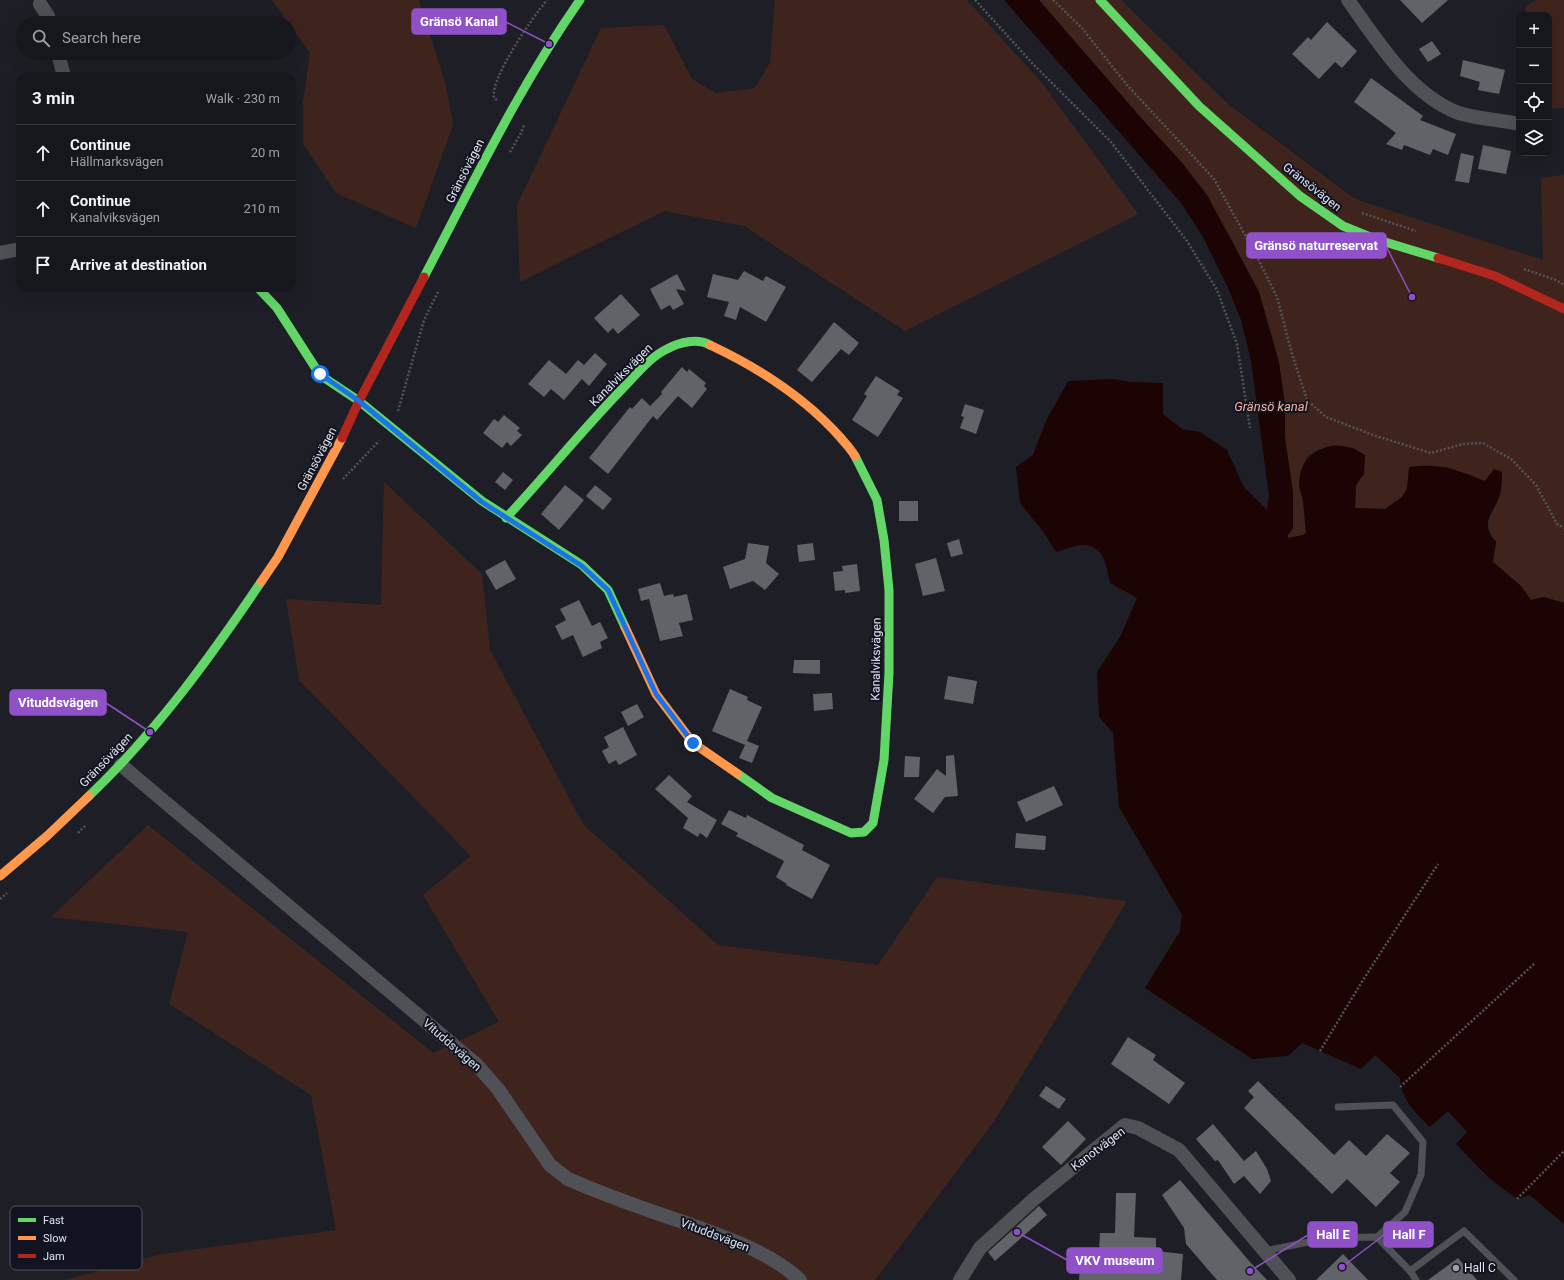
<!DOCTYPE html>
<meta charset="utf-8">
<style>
:root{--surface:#16171c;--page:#232429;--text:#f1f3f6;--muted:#9e9fa3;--line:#35363b}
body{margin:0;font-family:Roboto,sans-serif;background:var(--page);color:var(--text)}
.controls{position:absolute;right:12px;top:12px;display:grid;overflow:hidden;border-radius:8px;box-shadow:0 4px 16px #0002}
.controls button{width:36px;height:36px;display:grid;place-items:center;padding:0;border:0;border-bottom:1px solid var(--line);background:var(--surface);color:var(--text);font:20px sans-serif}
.stop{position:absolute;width:12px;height:12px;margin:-9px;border:3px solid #1a73e8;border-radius:50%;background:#fff}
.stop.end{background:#1a73e8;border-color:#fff;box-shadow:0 1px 4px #0008}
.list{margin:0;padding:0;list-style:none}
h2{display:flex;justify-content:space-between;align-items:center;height:52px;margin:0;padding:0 16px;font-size:17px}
h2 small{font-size:13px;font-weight:400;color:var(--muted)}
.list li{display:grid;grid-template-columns:26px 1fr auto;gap:12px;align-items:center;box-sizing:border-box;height:56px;padding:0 16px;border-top:1px solid var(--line)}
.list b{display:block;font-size:15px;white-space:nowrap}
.list p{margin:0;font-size:13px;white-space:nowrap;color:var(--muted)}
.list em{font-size:13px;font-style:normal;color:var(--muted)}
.icon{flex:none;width:22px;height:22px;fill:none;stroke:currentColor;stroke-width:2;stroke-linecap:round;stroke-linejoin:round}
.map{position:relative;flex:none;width:1564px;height:1280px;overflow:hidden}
.search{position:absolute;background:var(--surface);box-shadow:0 4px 16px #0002;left:16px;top:16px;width:280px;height:44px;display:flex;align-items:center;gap:10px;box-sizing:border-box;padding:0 14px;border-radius:22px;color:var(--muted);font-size:15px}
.panel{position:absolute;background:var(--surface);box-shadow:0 4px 16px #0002;left:16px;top:72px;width:280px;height:220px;border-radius:12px}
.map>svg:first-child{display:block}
.green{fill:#3f241d}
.water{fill:#1b0403}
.building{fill:#626369}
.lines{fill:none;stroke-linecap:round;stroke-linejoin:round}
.path{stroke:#535458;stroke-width:2.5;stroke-dasharray:2 2;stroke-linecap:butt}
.lane{stroke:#4f5156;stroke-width:7}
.street{stroke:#4f5156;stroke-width:14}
.fast{stroke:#63d668;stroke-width:9}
.slow{stroke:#ff974d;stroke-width:9}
.jam{stroke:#b3261e;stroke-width:9}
.route{stroke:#1a73e8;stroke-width:5}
.poi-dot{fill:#9da0a8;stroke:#111420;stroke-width:1.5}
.labels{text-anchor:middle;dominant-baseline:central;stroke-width:4;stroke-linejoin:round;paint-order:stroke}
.street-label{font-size:12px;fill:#e2e5ee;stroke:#111420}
.poi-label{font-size:12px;fill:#e2e5ee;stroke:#111420;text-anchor:start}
.water-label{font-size:13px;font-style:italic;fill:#f6b29f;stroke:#111420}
.key{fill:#111420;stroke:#50535e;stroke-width:1}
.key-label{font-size:11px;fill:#e2e5ee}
.leader{fill:none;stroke:#9051c8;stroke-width:1.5}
.callout-dot{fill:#9051c8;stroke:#111420;stroke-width:1.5}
.callout{fill:#9051c8;stroke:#9051c8;stroke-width:1.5}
.callout-label{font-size:13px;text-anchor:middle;font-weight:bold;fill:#fff}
</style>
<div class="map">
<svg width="1564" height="1280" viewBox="0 0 1564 1280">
<rect width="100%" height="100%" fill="#1e1f26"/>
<g class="green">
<path d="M272,0H419L446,86L453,125L416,228L336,193L303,144V102L310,53Z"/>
<path d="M775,0H967L1042,83L1138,214L905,331L744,226L664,211L520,282L517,205L601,28L664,25L692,79L716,93L755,88L770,63Z"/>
<path d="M1039,0H1121L1229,105L1355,199L1543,260L1541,178L1564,175V603L1544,597L1531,600L1521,586L1493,562L1496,542C1480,524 1492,513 1501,494L1485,481L1444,466L1407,488L1402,497L1385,509L1355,508L1356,485L1363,474L1355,448L1333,445L1317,450L1307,457L1301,471L1299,486L1302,498L1306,533L1304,535L1288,538V535L1291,532L1285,437V405L1279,362L1259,292L1230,236L1184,165L1142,119Z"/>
<path d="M1537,0H1564V108L1549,109V15H1526V6Z"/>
<path d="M384,482L482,574L490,650L583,824L718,945L878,965L937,877L1127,901L995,1120L875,1280H65L162,1254L336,1230L311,1095L169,1004L188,932L51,917L148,825L433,1053L499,1022L423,895L471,856L299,680L286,599L381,605Z"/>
</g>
<path class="water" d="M1004,0H1039L1142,119L1184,165L1207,195L1259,292L1279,362L1285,405V437L1293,492V528L1288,535V538L1303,535L1306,533C1305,522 1304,510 1303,499C1302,494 1299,489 1299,484C1300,466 1307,453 1325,448C1339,443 1353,447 1365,455L1364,474L1356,485L1355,508L1385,509L1402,497L1407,488L1409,467C1441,463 1456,470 1485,481L1494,469L1502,472C1502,479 1502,488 1500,494C1494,515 1478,522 1496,542L1493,562L1521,586L1531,600L1544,597L1564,603V1224L1530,1195L1517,1199L1489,1178L1456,1144L1467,1132L1448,1111L1430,1127C1416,1114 1400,1098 1400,1078L1375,1055L1361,1069L1302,1043L1288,1056L1252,1059L1145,988L1180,931L1182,915L1119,807L1113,733L1099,717L1097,672L1120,637L1137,598L1110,583C1107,568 1104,545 1084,545C1075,545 1064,550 1056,552L1045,534L1020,503L1016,467L1033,455L1045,423L1068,381L1112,379L1131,382L1163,383V414L1182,429L1200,432L1227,450L1244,487L1267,510L1269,496L1251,361L1241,320L1228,288L1203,237L1182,204Z"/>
<g class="building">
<path d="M1400,0H1448L1422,23Z"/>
<path d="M1327,22L1357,51L1342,68L1335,62L1319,79L1292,54L1308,37L1311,40Z"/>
<path d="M1432,41L1441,54L1428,62L1419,49Z"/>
<path d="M1463,60L1505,70L1499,94L1478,90L1480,82L1460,76Z"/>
<path d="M1371,78L1423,116L1420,120L1456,134L1448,155L1433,149L1430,155L1404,145L1402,150L1386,144L1396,133L1354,102Z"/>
<path d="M1483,145L1511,151L1506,174L1478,169Z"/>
<path d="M1461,153L1474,156L1469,183L1455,181Z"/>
<path d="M744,271L763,281L766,276L786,287L766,322L740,307L736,320L724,316L729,302L707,297L713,274L738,280Z"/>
<path d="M677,274L686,291L676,289L684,304L673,310L670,305L661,310L650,289Z"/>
<path d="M621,294L640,315L618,334L613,328L608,333L594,318Z"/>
<path d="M834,322L859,343L849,355L841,349L812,382L797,370Z"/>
<path d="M595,353L607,364L589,386L582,379L564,400L551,389L544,397L528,384L549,360L566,374L578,360L584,365Z"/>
<path d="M682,367L687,372L689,369L706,383L704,386L707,389L692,408L678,396L657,420L653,416L608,474L589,458L630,407L632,409L642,398L650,406L662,394L661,392Z"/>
<path d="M876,376L900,391L897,395L903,398L878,437L852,420L867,396L864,394Z"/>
<path d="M965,404L984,410L976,434L960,428L964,417L961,416Z"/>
<path d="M504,415L520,428L517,431L522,435L511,446L507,442L502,448L483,433L494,419L498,422Z"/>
<path d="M503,472L513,480L505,490L495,482Z"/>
<path d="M565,485L584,500L559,530L541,514Z"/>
<path d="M595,485L612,499L603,510L586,496Z"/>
<rect x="899" y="501" width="19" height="20"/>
<path d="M959,539L963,554L951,557L947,543Z"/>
<path d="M748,543L769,546L766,563L779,574L765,590L753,581L730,589L723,567L745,559Z"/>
<path d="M813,543L815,560L799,562L797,545Z"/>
<path d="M936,558L945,591L923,596L915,564Z"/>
<path d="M505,560L516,579L496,590L485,571Z"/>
<path d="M857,564L860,591L845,593V590L835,591L833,572L843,571L842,566Z"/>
<path d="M660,583L664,596L673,594L674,597L687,594L693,620L679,623L683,636L660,641L649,599L641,601L638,589Z"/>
<path d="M579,600L592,626L600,622L608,638L600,642L602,648L583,657L573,635L562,640L555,626L566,620L560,609Z"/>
<path d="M794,660H820V674L793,673Z"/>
<path d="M948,676L977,681L973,704L944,699Z"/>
<path d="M730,689L748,697L747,700L762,707L747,741L759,746L752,763L739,758L745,745L712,731Z"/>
<path d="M832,693L833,709L814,711L813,694Z"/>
<path d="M637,704L644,717L628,726L621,712Z"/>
<path d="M623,727L637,755L619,765L616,760L609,764L602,751L609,747L604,737Z"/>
<path d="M954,755L958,796L945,797L933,813L914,799L937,769L946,776V756Z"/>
<path d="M905,756L920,757L919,777H904Z"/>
<path d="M669,775L692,796L687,802L717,820L707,838L700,833L698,837L683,828L688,818L655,789Z"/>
<path d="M1054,786L1063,805L1026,822L1017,802Z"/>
<path d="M729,810L746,818L747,815L804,845L802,850L830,865L812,899L786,885L787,884L776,877L784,861L736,836L738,833L721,824Z"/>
<path d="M1016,833L1046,836L1045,850L1015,848Z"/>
<path d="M1128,1037L1156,1055L1153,1060L1185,1083L1169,1104L1111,1064Z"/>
<path d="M1258,1081L1334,1155L1349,1140L1366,1156L1387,1134L1410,1153L1390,1173L1400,1182L1376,1207L1347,1179L1332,1194L1244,1108L1254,1097L1248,1091Z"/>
<path d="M1046,1086L1066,1099L1059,1109L1039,1096Z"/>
<path d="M1068,1121L1086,1139L1061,1165L1042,1147Z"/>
<path d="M1213,1124L1244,1161L1256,1151L1267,1169L1271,1181L1260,1194L1244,1176L1234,1184L1218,1160L1215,1161L1196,1139Z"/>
<path d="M1180,1180L1250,1262L1267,1280H1217L1186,1244L1184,1228L1162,1195Z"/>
<path d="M1116,1193H1136L1134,1237L1156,1238V1251L1183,1254L1181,1280H1079L1080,1268H1073L1074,1252H1099L1100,1233H1115Z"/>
<path d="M1039,1206L1047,1215L995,1261L988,1252Z"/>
<path d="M1343,1254L1368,1280H1316Z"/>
<path d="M1458,1258L1477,1280H1428Z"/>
</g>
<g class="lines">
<g class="path">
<path d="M975,0L1033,64L1111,142L1187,241L1217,290L1237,344L1250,428"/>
<path d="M1053,0L1082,28L1127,85L1214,179L1255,253L1277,297L1292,354L1307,400L1326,417L1376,436L1431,453L1463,444L1483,443L1511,459L1536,485L1557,524L1564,528"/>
<path d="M497,100L494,98C490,78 533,17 547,0"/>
<path d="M510,152L521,133L524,125"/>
<path d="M1362,213L1416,231"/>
<path d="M1524,269L1556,280L1564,285"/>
<path d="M398,411L424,320L439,290"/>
<path d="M343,479L379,441"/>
<path d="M78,833L86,825"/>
<path d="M0,899L7,893"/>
<path d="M1320,1051L1363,980L1438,864"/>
<path d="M1400,1087L1534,964"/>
<path d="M1517,1199L1564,1151"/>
</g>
<g class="lane">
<path d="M1338,1107L1393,1105L1423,1142L1421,1175L1405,1212L1377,1237"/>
<path d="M1264,1251L1329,1238L1377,1237L1410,1271L1464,1231L1514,1280"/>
<path d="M1410,1271L1416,1280"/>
</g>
<g class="street">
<path d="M1348,0C1377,40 1408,92 1456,112C1470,118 1502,120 1519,124"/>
<path d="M40,4L48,16L50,23"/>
<path d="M58,53L64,76"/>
<path d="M0,253L20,249"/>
<path d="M121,765L476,1064L498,1089L550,1165L568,1179C607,1196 647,1210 686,1223C726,1238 769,1251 800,1280"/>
<path d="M960,1280L980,1248L1034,1199L1125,1125L1138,1128L1179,1150L1289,1280"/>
</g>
<g class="fast">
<path d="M1100,0L1199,106L1300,196L1343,226L1375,239L1438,258"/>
<path d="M424,277C473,183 519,87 580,0"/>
<path d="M258,288L277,308L320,375L359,401L482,501L582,565L608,590L625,627"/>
<path d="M506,518C546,475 583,429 624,387C637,374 650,357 667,349C680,342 697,338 710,345"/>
<path d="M738,774L772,798L851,833L864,832L873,823L884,760L889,673V590L884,540L877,500L855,456"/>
<path d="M89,796C157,731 209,659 261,582"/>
</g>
<g class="slow">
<path d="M710,345C757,367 805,398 840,437C845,443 851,449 855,456"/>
<path d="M261,582L278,557L342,438"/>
<path d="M625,627L656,694L693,743L738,774"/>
<path d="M0,876L47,836L89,796"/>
</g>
<g class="jam">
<path d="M1438,258L1495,276L1564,309"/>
<path d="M342,438L359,401L424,277"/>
</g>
</g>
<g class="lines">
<path class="route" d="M320,374L359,401L482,502L582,566L608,590L656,694L693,743"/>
</g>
<circle class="poi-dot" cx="1456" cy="1268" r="4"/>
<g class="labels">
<g class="street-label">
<text transform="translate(465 171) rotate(-63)">Gränsövägen</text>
<text transform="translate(1312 187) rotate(38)">Gränsövägen</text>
<text transform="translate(621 375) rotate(-45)">Kanalviksvägen</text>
<text transform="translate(317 459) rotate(-62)">Gränsövägen</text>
<text transform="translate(876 659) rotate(-89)">Kanalviksvägen</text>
<text transform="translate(106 760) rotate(-46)">Gränsövägen</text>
<text transform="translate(452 1045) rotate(41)">Vituddsvägen</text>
<text transform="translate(1098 1149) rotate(-37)">Kanotvägen</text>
<text transform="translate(715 1235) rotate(21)">Vituddsvägen</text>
</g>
<g class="poi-label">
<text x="1464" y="1268">Hall C</text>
</g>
<g class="water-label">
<text x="1271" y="406">Gränsö kanal</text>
</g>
</g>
<rect x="10" y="1206" width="132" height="64" rx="6" class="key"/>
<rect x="18" y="1218" width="18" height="4" fill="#63d668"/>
<rect x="18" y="1236" width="18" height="4" fill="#ff974d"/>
<rect x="18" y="1254" width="18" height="4" fill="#b3261e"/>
<g class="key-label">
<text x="43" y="1224">Fast</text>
<text x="43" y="1242">Slow</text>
<text x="43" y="1260">Jam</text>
</g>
<path class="leader" d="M549 44L506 22M1412 297L1386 246M150 732L106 703M1250 1271L1308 1235M1342 1267L1384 1235M1017 1232L1067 1260"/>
<g class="callout-dot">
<circle cx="549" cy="44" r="4"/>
<circle cx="1412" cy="297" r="4"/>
<circle cx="150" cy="732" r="4"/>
<circle cx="1250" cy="1271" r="4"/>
<circle cx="1342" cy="1267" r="4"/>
<circle cx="1017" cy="1232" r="4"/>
</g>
<g class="callout">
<rect x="412" y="9" width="94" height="25" rx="4"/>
<rect x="1247" y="233" width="139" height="25" rx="4"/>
<rect x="10" y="690" width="96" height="25" rx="4"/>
<rect x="1308" y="1222" width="49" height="25" rx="4"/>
<rect x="1384" y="1222" width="49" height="25" rx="4"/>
<rect x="1067" y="1248" width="95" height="25" rx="4"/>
</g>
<g class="callout-label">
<text x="459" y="26">Gränsö Kanal</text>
<text x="1316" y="250">Gränsö naturreservat</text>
<text x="58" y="707">Vituddsvägen</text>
<text x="1333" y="1239">Hall E</text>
<text x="1409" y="1239">Hall F</text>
<text x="1115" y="1265">VKV museum</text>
</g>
</svg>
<div class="controls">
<button>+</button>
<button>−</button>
<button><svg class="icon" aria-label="locate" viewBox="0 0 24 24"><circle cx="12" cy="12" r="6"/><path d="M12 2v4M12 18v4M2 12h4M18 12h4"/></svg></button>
<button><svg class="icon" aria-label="layers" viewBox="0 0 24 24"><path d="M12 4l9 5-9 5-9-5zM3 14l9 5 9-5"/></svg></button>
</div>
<div class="stop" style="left:320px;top:374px"></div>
<div class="stop end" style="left:693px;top:743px"></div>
<div class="search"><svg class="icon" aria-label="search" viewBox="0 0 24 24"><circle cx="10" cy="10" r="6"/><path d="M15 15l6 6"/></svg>Search here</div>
<section class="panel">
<h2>3 min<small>Walk · 230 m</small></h2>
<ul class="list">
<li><svg class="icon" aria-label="ahead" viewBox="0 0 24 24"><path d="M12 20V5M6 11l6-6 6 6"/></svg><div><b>Continue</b><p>Hällmarksvägen</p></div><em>20 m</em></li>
<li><svg class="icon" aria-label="ahead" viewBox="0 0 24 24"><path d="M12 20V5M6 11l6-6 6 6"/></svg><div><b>Continue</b><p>Kanalviksvägen</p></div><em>210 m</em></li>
<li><svg class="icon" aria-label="arrive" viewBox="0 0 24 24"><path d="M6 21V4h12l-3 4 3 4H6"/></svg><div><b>Arrive at destination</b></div></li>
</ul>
</section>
</div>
